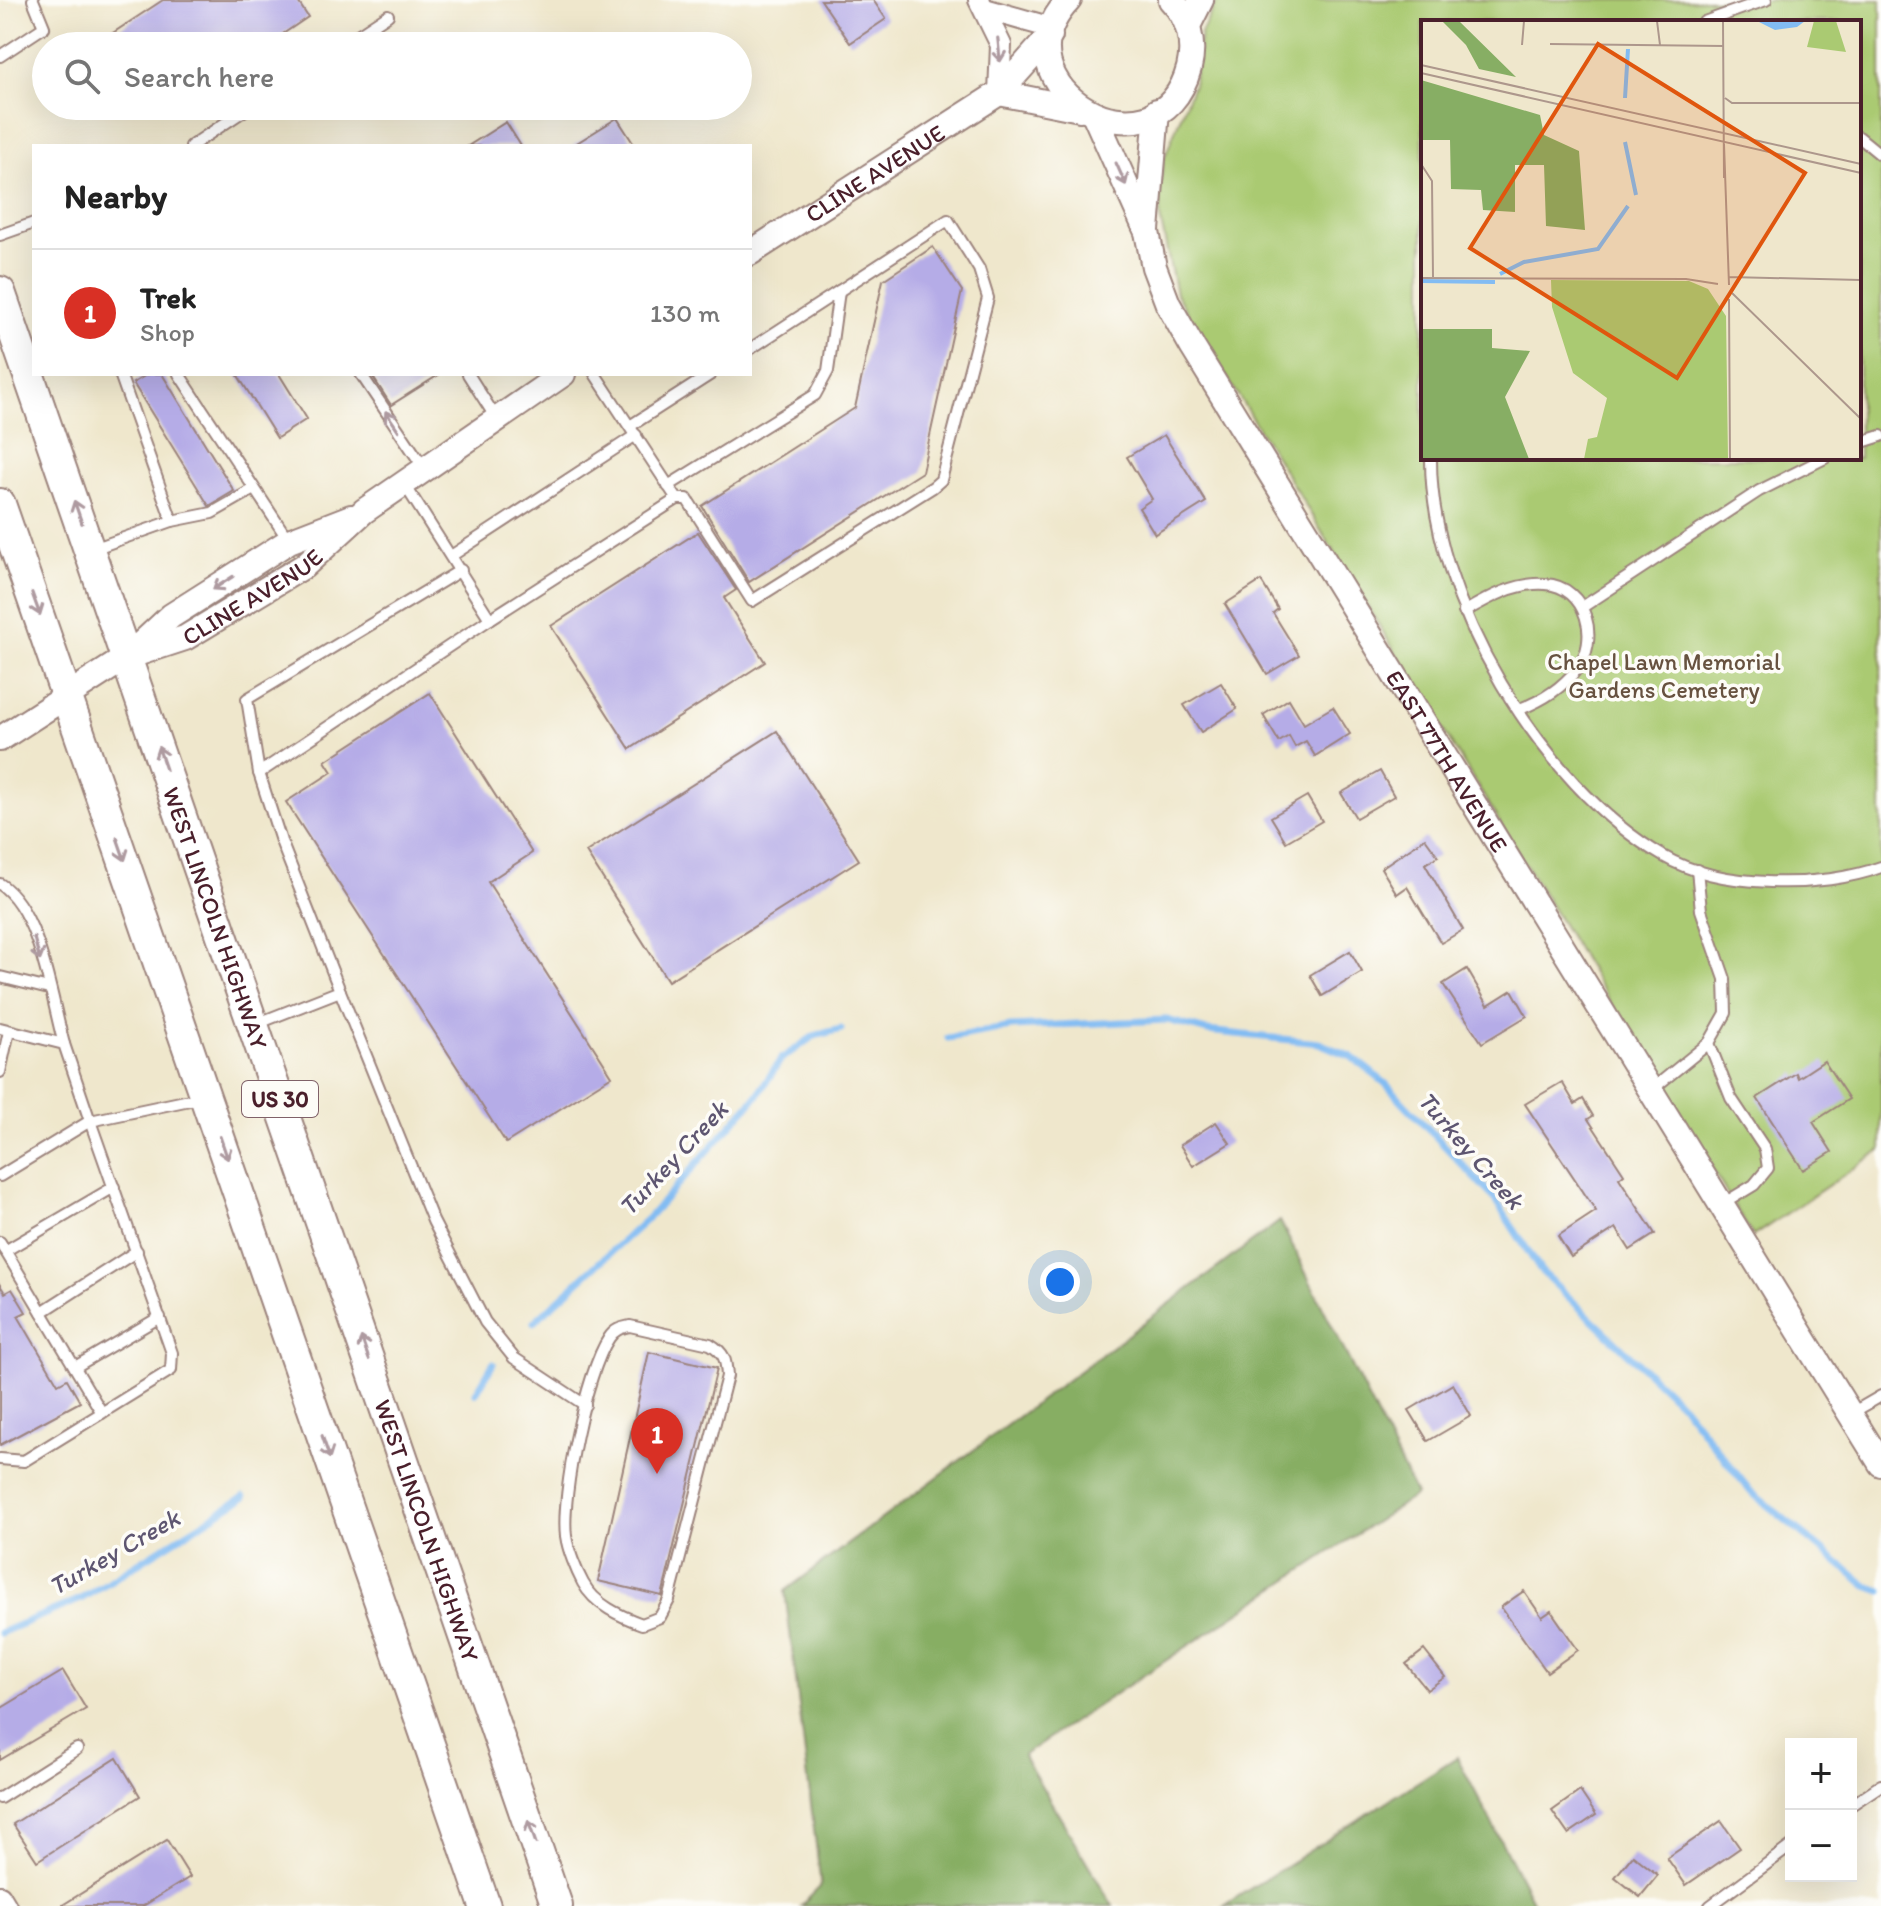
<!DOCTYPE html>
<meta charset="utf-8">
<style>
:root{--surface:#fff;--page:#f6f6f6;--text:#222;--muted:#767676;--line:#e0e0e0;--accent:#d93025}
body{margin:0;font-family:Itim,sans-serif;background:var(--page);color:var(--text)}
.controls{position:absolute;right:24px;bottom:24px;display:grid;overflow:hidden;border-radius:0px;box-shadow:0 8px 32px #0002}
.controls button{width:72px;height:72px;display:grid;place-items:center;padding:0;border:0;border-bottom:2px solid var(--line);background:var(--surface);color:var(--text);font:40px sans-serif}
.you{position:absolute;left:1060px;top:1282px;width:28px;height:28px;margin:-20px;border:6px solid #fff;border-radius:50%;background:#1a73e8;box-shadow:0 0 0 12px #1a73e833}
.badge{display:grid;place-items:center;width:52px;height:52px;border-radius:50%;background:var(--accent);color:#fff;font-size:26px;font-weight:700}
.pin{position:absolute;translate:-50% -66px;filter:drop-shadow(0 2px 4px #0008)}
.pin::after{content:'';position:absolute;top:42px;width:28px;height:24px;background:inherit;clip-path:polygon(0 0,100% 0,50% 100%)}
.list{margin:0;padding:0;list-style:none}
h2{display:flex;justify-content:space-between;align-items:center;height:104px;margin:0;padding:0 32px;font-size:34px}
h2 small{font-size:26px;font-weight:400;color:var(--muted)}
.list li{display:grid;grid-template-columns:52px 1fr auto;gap:24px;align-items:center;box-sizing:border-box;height:128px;padding:0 32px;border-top:2px solid var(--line)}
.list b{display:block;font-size:30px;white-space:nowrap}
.list p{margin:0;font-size:26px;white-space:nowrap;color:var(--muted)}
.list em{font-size:26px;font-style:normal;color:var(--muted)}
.icon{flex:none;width:44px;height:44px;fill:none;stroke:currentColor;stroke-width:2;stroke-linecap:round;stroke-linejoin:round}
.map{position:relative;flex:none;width:1881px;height:1906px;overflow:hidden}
.search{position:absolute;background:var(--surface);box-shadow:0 8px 32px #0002;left:32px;top:32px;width:720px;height:88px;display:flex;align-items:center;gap:20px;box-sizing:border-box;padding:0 28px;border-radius:44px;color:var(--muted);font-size:30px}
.panel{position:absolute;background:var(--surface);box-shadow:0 8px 32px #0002;left:32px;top:144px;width:720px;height:232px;border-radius:0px}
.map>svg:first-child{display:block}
.green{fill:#aaca72;stroke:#7a744e;stroke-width:2;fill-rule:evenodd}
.forest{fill:#87ae64;stroke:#686648;stroke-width:2}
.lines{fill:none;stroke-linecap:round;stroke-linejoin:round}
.stream{stroke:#82bcf3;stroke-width:7}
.building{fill:#b5ace7}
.service-casing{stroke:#9c837c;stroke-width:14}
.minor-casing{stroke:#9c837c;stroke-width:24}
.tertiary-casing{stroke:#9c837c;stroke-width:28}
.primary-casing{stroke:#9c837c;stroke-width:34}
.service{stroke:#fff;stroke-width:10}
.minor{stroke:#fff;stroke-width:20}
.tertiary{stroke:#fff;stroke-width:24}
.primary{stroke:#fff;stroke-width:30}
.oneway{stroke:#ae9aa0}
.labels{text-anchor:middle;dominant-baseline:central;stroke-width:7;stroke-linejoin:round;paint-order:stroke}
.shield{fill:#fdfcf7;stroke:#806168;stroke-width:2}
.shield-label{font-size:22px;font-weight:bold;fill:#4a1f2b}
.street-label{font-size:24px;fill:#4a1f2b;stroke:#fdfcf7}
.park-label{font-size:24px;fill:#675240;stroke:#fdfcf7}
.water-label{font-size:26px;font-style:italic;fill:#5e5671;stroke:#fdfcf7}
.inset-river{fill:none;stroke:#82bcf3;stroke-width:4}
.inset-road{fill:none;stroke:#ad978c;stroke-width:2}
.view{fill:#e0560e;fill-opacity:0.15;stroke:#e0560e;stroke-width:4}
.inset-edge{fill:none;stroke:#4a1f2b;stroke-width:4}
</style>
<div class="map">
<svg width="1881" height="1906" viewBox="0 0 1881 1906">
<rect width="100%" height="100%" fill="#fdfcf7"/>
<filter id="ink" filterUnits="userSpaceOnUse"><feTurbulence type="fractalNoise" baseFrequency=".0125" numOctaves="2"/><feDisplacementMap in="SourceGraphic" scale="16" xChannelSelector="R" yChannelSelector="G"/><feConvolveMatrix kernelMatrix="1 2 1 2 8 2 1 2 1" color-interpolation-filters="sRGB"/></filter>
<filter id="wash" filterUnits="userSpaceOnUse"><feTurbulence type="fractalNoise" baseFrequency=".006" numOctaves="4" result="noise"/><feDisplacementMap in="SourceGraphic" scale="32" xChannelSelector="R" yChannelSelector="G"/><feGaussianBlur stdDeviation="1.8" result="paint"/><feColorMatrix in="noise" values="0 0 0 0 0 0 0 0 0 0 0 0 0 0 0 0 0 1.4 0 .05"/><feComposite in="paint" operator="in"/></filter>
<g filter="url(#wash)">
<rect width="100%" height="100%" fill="#efe7cc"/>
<path class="green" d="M1217,0H1881V1150L1753,1236L1176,294L1160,217V183L1164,159L1193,85L1201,33ZM1423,22H1859V458H1423Z"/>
<g class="forest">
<path d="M1280,1221L1416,1495L1023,1755L1113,1906H801L821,1886L785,1591Z"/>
<path d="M1457,1757L1535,1906H1223Z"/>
</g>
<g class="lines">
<g class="stream">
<path d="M948,1038L1011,1027L1167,1020L1207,1031L1319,1043L1352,1057L1385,1083L1494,1198L1540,1270L1682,1405L1751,1492L1867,1586L1881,1591"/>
<path d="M534,1322L648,1218L757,1096L781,1059L814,1036L841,1029"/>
<path d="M476,1393L493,1364"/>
<path d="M0,1633L81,1599L244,1497"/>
</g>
</g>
<g id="blocks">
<g class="building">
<path d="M163,0H297L308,17L265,46H93Z"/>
<path d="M821,0H873L886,19L850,43Z"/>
<path d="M617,118L635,146H572Z"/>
<path d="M506,122L521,146H468Z"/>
<path d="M933,247L962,291L922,472L749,582L702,506L855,408L883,280Z"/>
<path d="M148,374H162L234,491L209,506L133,383Z"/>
<path d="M237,374H279L307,419L277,438Z"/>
<path d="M371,374H440L391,405Z"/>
<path d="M1164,435L1206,502L1155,534L1139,508L1152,499L1127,457Z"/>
<path d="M698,532L736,590L724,598L765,662L630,749L551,626Z"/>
<path d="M1261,581L1278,609L1273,613L1299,655L1267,674L1225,604Z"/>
<path d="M1221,683L1237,709L1201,732L1184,705Z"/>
<path d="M430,693L532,853L488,882L612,1076L506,1143L286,802L332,772L325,761Z"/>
<path d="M1289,699L1304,724L1333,707L1350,734L1315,756L1306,741L1295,747L1289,736L1279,742L1263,715Z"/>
<path d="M777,731L859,860L668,981L586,852Z"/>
<path d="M1380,771L1394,796L1356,818L1341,793Z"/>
<path d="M1307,796L1322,821L1286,842L1271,817Z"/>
<path d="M1425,838L1438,856L1425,864L1463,930L1441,943L1407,887L1397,894L1381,868Z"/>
<path d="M1350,951L1362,972L1322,996L1310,975Z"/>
<path d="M1467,969L1488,1005L1512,990L1527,1016L1482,1043L1443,984Z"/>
<path d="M1824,1061L1849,1099L1813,1122L1832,1152L1803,1170L1757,1098L1796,1073L1798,1078Z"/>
<path d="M1562,1082L1575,1104L1583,1099L1593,1116L1588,1119L1624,1174L1619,1178L1655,1234L1630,1250L1616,1228L1571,1257L1558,1236L1596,1211L1525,1104Z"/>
<path d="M1216,1122L1230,1143L1193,1166L1180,1145Z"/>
<path d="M0,1285L5,1293L12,1289L26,1312L18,1316L58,1384L67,1379L80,1402L0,1445Z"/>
<path d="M649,1352L717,1368L662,1596L598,1581Z"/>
<path d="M1453,1384L1471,1416L1428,1441L1409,1410Z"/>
<path d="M1524,1591L1542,1617L1551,1611L1578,1650L1547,1672L1501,1607Z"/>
<path d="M1424,1650L1445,1677L1427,1690L1406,1664Z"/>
<path d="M63,1671L86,1709L0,1760V1709Z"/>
<path d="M117,1758L140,1796L37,1861L13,1824Z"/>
<path d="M1580,1791L1596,1815L1568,1834L1552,1811Z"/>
<path d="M1721,1821L1740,1848L1686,1885L1667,1858Z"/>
<path d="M167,1840L190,1877L143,1906H61Z"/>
<path d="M1633,1855L1658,1875L1640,1897L1615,1877Z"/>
</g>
</g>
</g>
<g filter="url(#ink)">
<use href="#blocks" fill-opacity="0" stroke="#9c837c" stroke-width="2"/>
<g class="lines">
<defs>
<g id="service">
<path d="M1704,22L1766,0"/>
<path d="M341,46L388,15"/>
<path d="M0,56L44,27L33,0"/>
<path d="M1859,137L1881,155"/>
<path d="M191,146L251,106"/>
<path d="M0,235L34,223"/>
<path d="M120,374L172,521"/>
<path d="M179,374L289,541"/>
<path d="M361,374L424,468"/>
<path d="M468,374L496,418"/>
<path d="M630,426L711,374"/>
<path d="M1859,443L1881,436"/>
<path d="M1431,458C1430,599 1542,786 1663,856C1719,889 1822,889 1881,867"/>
<path d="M405,485L490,619L677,499L595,374"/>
<path d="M668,486L815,395L828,371L839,291"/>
<path d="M677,499H687L752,601L933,487L941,480L988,298L979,269L948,220L750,349"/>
<path d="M93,549L172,521L212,513L254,489"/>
<path d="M451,556L636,435"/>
<path d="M1584,606L1759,491L1825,458"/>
<path d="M1464,612C1488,598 1516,582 1545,584C1587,586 1601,641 1576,670C1562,688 1541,701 1520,709"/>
<path d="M259,773L490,619"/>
<path d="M0,884C40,910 51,998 64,1044"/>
<path d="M0,977L49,989"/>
<path d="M340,991L433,1221L485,1322L514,1358L585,1405"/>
<path d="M256,1024L340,991L281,841L259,773L247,699L461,570"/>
<path d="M0,1028L64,1044L90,1121L204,1097"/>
<path d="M1709,1043L1731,1098L1765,1149L1768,1168L1754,1185L1721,1205"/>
<path d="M0,1072L9,1031"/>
<path d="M1650,1091L1709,1043L1726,1013L1725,979L1701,910L1697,870"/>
<path d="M0,1176L90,1121L172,1353L171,1370L24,1461L0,1459"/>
<path d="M0,1242L102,1413"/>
<path d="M5,1251L114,1187"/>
<path d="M42,1312L137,1251"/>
<path d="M630,1326L710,1344C725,1353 726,1360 727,1376L669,1600L660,1617L642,1624C620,1616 595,1605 583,1583C576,1570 568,1550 566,1536C561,1495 586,1372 609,1338C615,1329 621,1328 630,1326Z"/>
<path d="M75,1367L160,1317"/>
<path d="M1850,1414L1881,1396"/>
<path d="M0,1798L77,1749"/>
<path d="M1851,1805L1881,1785"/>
<path d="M1710,1906L1791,1846"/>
</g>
<g id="minor">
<path d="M979,0L1001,45L999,93"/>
<path d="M985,9L1052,28"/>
<path d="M0,1896L6,1906"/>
</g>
<g id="tertiary">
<path d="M1069,0C987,86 1158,183 1189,68C1195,44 1189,18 1171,0"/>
<path d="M1188,26L1201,0"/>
<path d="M999,93L1080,109"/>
<path id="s1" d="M1095,116L1147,232L1154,267L1168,304L1193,348L1881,1464"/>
<path d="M1147,230L1157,111"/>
<path id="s2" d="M750,253L999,93L1050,36"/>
<path id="s3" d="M127,657L185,638L304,566L364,511L563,374"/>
<path d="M0,739L127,657L171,616L289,541L351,517"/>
</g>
<g id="primary">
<path id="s4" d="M0,292L557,1906"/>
<path d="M0,504L485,1906"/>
</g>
</defs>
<use href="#service" class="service-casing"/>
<use href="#minor" class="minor-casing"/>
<use href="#tertiary" class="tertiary-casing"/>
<use href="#primary" class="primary-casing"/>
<use href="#service" class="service"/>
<use href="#minor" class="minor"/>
<use href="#tertiary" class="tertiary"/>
<use href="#primary" class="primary"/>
</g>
<defs><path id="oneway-shaft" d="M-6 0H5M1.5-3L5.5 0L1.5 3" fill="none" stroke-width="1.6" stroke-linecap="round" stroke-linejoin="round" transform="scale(2)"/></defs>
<g class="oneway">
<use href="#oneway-shaft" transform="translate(999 50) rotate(84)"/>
<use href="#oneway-shaft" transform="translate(1121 174) rotate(66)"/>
<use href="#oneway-shaft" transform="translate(392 421) rotate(-124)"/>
<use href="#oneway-shaft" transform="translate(78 512) rotate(-109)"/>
<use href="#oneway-shaft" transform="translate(223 583) rotate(147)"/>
<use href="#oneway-shaft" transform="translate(36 604) rotate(70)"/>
<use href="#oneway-shaft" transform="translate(162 758) rotate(-109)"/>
<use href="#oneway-shaft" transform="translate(121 849) rotate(71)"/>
<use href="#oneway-shaft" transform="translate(37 949) rotate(75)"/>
<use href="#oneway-shaft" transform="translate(224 1148) rotate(71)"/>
<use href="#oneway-shaft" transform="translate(365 1348) rotate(-109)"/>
<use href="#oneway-shaft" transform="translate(326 1447) rotate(71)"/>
<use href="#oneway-shaft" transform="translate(532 1832) rotate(-109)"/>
</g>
</g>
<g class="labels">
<rect class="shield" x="242" y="1081" width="76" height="36" rx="6"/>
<g class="shield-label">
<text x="280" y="1099">US 30</text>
</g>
<g class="street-label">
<text stroke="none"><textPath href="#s2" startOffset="148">CLINE AVENUE</textPath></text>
<text stroke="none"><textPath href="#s3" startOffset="140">CLINE AVENUE</textPath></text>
<text stroke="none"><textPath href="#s1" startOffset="738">EAST 77TH AVENUE</textPath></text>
<text stroke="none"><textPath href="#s4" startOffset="662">WEST LINCOLN HIGHWAY</textPath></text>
<text stroke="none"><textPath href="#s4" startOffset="1310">WEST LINCOLN HIGHWAY</textPath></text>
</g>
<g class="park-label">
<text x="1664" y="661">Chapel Lawn Memorial<tspan x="1664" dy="28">Gardens Cemetery</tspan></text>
</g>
<g class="water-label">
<text transform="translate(1471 1150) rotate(49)">Turkey Creek</text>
<text transform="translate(673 1158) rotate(-47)">Turkey Creek</text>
<text transform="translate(114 1552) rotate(-30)">Turkey Creek</text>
</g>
</g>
<g transform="translate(1421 20)">
<rect width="440" height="440" fill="#efe7cc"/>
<path d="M393,1H415L425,32L386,27ZM130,260L268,261L287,269L305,296L307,439H163L167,419L176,417L186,378L152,353L131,287Z" fill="#aaca72"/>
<path d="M21,1H38L95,57L58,49L45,25ZM0,60L119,95L123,115L158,131L164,210L125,206L123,145H94V192L62,190L60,170L30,169L29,120H0ZM0,309H71V328L109,331L84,377L108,439H0Z" fill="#87ae64"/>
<path d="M336,1H384L376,7L354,10Z" fill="#82bcf3"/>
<path class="inset-river" d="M204,78L207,29M204,122L215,175M79,254L103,242L177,229L207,186M0,261L74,262"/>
<path class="inset-road" d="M236,1L239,25M302,1L303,158M129,24L303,26M101,25L103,1M0,45L440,144M0,53L440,153M304,78L311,83H440M303,124L308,265M0,144L11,161L12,257M308,257L440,260M0,258L265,259L297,264M311,273L440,399M308,279L309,439"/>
<path class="view" d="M177,24L384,153L256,358L49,228Z"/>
<rect width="440" height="440" class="inset-edge"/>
</g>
</svg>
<div class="controls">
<button>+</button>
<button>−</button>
</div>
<div class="you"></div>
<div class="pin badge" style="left:657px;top:1474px">1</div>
<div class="search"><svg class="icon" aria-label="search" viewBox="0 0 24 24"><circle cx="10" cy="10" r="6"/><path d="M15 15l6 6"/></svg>Search here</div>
<section class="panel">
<h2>Nearby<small></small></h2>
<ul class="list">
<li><span class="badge">1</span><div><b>Trek</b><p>Shop</p></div><em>130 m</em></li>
</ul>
</section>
</div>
